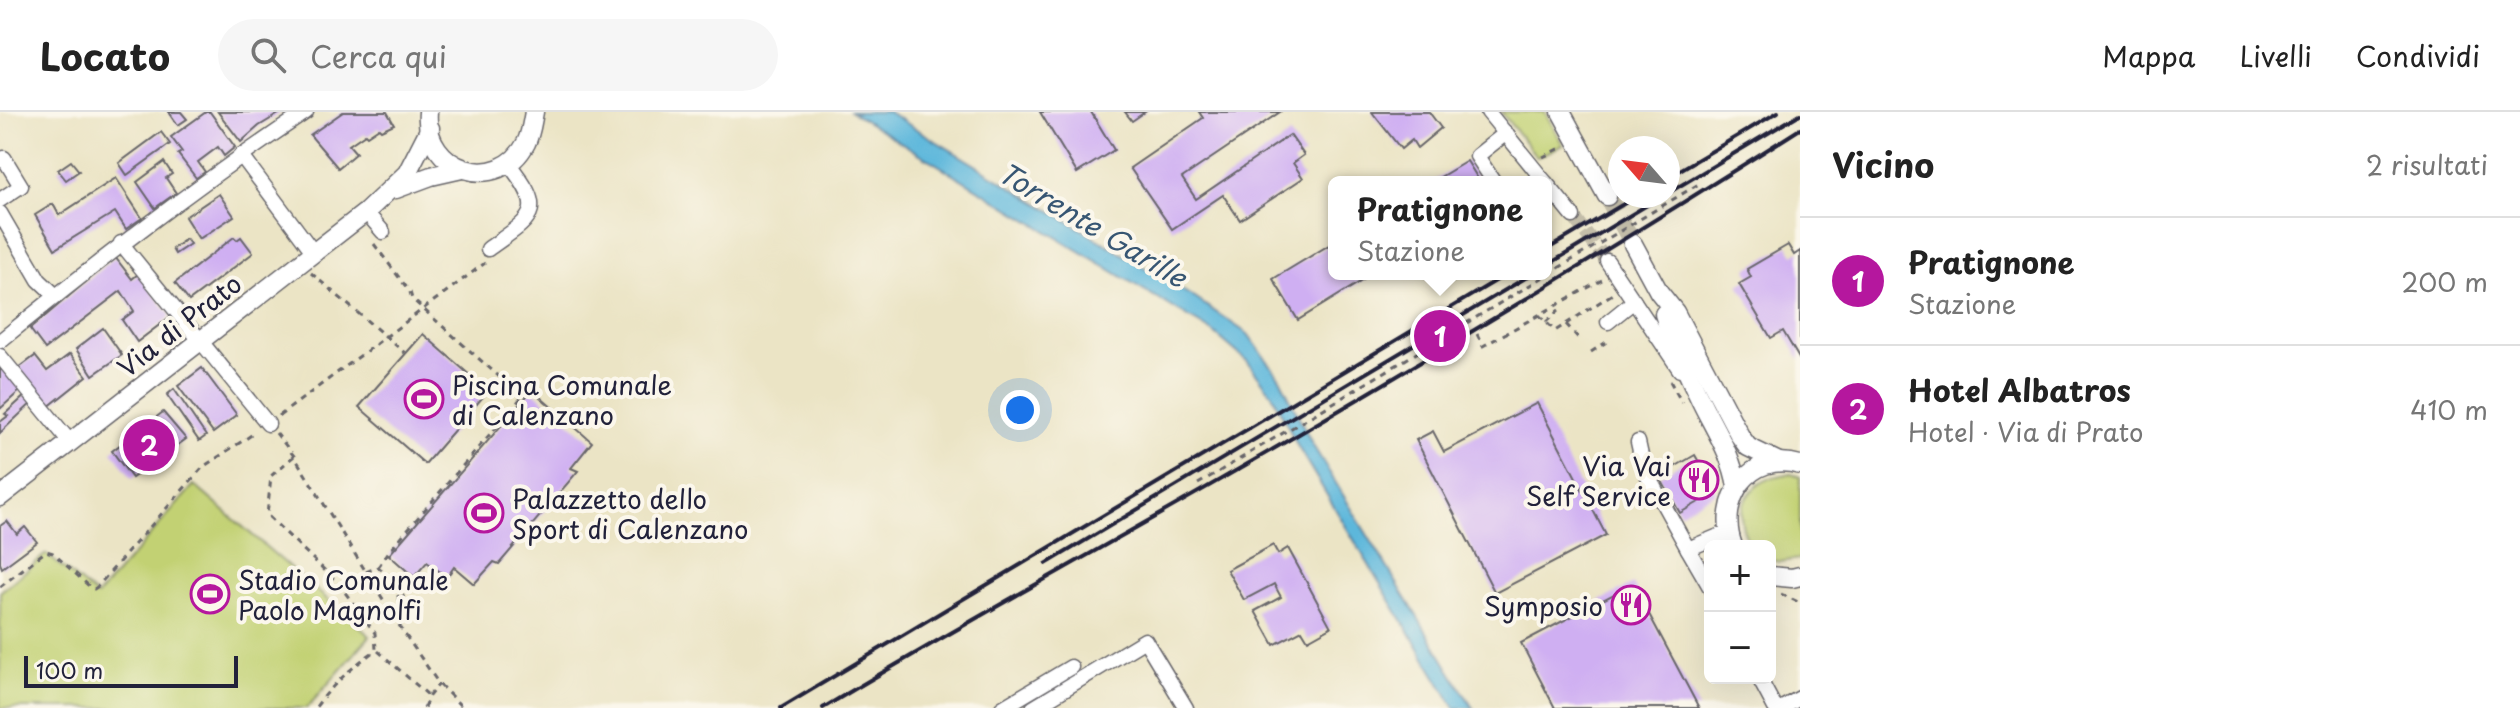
<!DOCTYPE html>
<html lang="it">
<meta charset="utf-8">
<style>
:root{--surface:#fff;--page:#f6f6f6;--text:#222;--muted:#767676;--line:#e0e0e0;--accent:#b5179e}
body{margin:0;font-family:"Playpen Sans",sans-serif;background:var(--page);color:var(--text)}
.controls{position:absolute;right:24px;bottom:24px;display:grid;overflow:hidden;border-radius:12px;box-shadow:0 8px 32px #0002}
.controls button{width:72px;height:72px;display:grid;place-items:center;padding:0;border:0;border-bottom:2px solid var(--line);background:var(--surface);color:var(--text);font:40px sans-serif}
.compass{position:absolute;left:1608px;top:24px;width:72px;height:72px;border-radius:50%;background:var(--surface);box-shadow:0 8px 32px #0002;rotate:298deg}
.scale{position:absolute;left:24px;bottom:20px;width:214px;box-sizing:border-box;padding-left:8px;border:4px solid #22223b;border-top:0;font-size:22px;line-height:28px;white-space:nowrap;color:#22223b;-webkit-text-stroke:6px #fbf7ec;paint-order:stroke}
.you{position:absolute;left:1020px;top:298px;width:28px;height:28px;margin:-20px;border:6px solid #fff;border-radius:50%;background:#1a73e8;box-shadow:0 0 0 12px #1a73e833}
.badge{display:grid;place-items:center;width:52px;height:52px;border-radius:50%;background:var(--accent);color:#fff;font-size:26px;font-weight:700}
.pin{position:absolute;translate:-50% -50%;border:4px solid #fff;box-shadow:0 2px 8px #0006}
.popup{position:absolute;left:1328px;top:64px;width:224px;height:104px;box-sizing:border-box;display:grid;place-content:center;border-radius:12px;background:var(--surface);filter:drop-shadow(0 2px 6px #0005);font-size:26px;white-space:nowrap;color:var(--muted)}
.popup b{font-size:30px;color:var(--text)}
.popup::after{content:'';position:absolute;left:50%;top:100%;margin-left:-16px;border:16px solid transparent;border-top-color:var(--surface)}
.list{margin:0;padding:0;list-style:none}
h2{display:flex;justify-content:space-between;align-items:center;height:104px;margin:0;padding:0 32px;font-size:34px}
h2 small{font-size:26px;font-weight:400;color:var(--muted)}
.list li{display:grid;grid-template-columns:52px 1fr auto;gap:24px;align-items:center;box-sizing:border-box;height:128px;padding:0 32px;border-top:2px solid var(--line)}
.list b{display:block;font-size:30px;white-space:nowrap}
.list p{margin:0;font-size:26px;white-space:nowrap;color:var(--muted)}
.list em{font-size:26px;font-style:normal;color:var(--muted)}
.icon{flex:none;width:44px;height:44px;fill:none;stroke:currentColor;stroke-width:2;stroke-linecap:round;stroke-linejoin:round}
.map{position:relative;flex:none;width:1800px;height:596px;overflow:hidden}
header{display:flex;align-items:center;gap:48px;box-sizing:border-box;height:112px;padding:0 40px;background:var(--surface);border-bottom:2px solid var(--line)}
header strong{font-size:38px}
nav{display:flex;gap:44px;margin-inline-start:auto;font-size:28px}
.search{width:560px;height:72px;background:var(--page);display:flex;align-items:center;gap:20px;box-sizing:border-box;padding:0 28px;border-radius:44px;color:var(--muted);font-size:30px}
main{display:flex}
aside{flex:1;background:var(--surface)}
.map>svg:first-child{display:block}
.green{fill:#c2d173;stroke:#727a57;stroke-width:2}
.water{fill:#5db7db;stroke:#406c8b;stroke-width:2}
.building{fill:#cfaff2}
.lines{fill:none;stroke-linecap:round;stroke-linejoin:round}
.minor-tunnel{stroke:#c3bda9;stroke-width:14;stroke-dasharray:14 7;stroke-linecap:butt}
.major-tunnel{stroke:#c3bda9;stroke-width:18;stroke-dasharray:18 9;stroke-linecap:butt}
.minor-casing{stroke:#68666b;stroke-width:17}
.major-casing{stroke:#68666b;stroke-width:21}
.path{stroke:#68666b;stroke-width:3;stroke-dasharray:6 6;stroke-linecap:butt}
.minor{stroke:#fff;stroke-width:14}
.major{stroke:#fff;stroke-width:18}
.rail{stroke:#22223b;stroke-width:4}
.labels{text-anchor:middle;dominant-baseline:central;stroke-width:8;stroke-linejoin:round;paint-order:stroke}
.street-label{font-size:26px;fill:#22223b;stroke:#fbf7ec}
.poi-label{font-size:26px;fill:#22223b;stroke:#fbf7ec;text-anchor:start}
.water-label{font-size:28px;font-style:italic;fill:#375673;stroke:#fbf7ec}
</style>
<header>
<strong>Locato</strong>
<div class="search"><svg class="icon" aria-label="search" viewBox="0 0 24 24"><circle cx="10" cy="10" r="6"/><path d="M15 15l6 6"/></svg>Cerca qui</div>
<nav><a>Mappa</a><a>Livelli</a><a>Condividi</a></nav>
</header>
<main>
<div class="map">
<svg width="1800" height="596" viewBox="0 0 1800 596">
<rect width="100%" height="100%" fill="#fbf7ec"/>
<filter id="ink" filterUnits="userSpaceOnUse"><feTurbulence type="fractalNoise" baseFrequency=".0125" numOctaves="2"/><feDisplacementMap in="SourceGraphic" scale="16" xChannelSelector="R" yChannelSelector="G"/><feConvolveMatrix kernelMatrix="1 2 1 2 8 2 1 2 1" color-interpolation-filters="sRGB"/></filter>
<filter id="wash" filterUnits="userSpaceOnUse"><feTurbulence type="fractalNoise" baseFrequency=".006" numOctaves="4" result="noise"/><feDisplacementMap in="SourceGraphic" scale="32" xChannelSelector="R" yChannelSelector="G"/><feGaussianBlur stdDeviation="1.8" result="paint"/><feColorMatrix in="noise" values="0 0 0 0 0 0 0 0 0 0 0 0 0 0 0 0 0 1.4 0 .05"/><feComposite in="paint" operator="in"/></filter>
<g filter="url(#wash)">
<rect width="100%" height="100%" fill="#ebe4c5"/>
<g class="green">
<path d="M1501,0H1545L1563,33L1537,45Z"/>
<path d="M1791,362L1800,365V447L1779,450L1770,447V434H1752C1726,399 1751,364 1791,362Z"/>
<path d="M194,373L370,524L307,596H0V480L46,442L97,484Z"/>
</g>
<path class="water" d="M851,0H888L1195,186L1248,222L1280,266L1312,332L1473,596H1455L1298,335L1272,282L1247,249L1213,220Z"/>
<g id="blocks">
<g class="building">
<path d="M169,0H181L187,7L178,13Z"/>
<path d="M206,0H210L235,35L224,44L218,35L198,50L205,60L196,66L178,42L182,40L171,25Z"/>
<path d="M218,0H282L259,14L241,30Z"/>
<path d="M343,0H387L394,12L381,18L379,16L367,24L365,22L349,33L356,41L338,56L310,23Z"/>
<path d="M1040,0H1091L1114,38L1077,61Z"/>
<path d="M1125,0H1145L1132,9Z"/>
<path d="M1199,0H1280L1182,66L1196,87L1290,23L1304,43L1293,51L1303,66L1240,108L1223,83L1172,117L1130,56L1203,6Z"/>
<path d="M1372,0H1429L1441,16L1417,36L1412,28L1401,37Z"/>
<path d="M161,20L170,32L127,63L119,51Z"/>
<path d="M71,49L79,59L66,68L58,58Z"/>
<path d="M1467,49L1480,70H1432Z"/>
<path d="M164,50L172,62L166,66L176,81L155,96L137,70Z"/>
<path d="M116,66L142,106L126,117L115,100L55,137L35,103L53,92L59,103Z"/>
<path d="M219,82L234,104L199,127L185,105Z"/>
<path d="M234,125L237,128L241,125L253,141L189,189L175,171Z"/>
<path d="M186,127L190,132L175,142L172,137Z"/>
<path d="M1334,130V162H1373L1298,208L1273,167Z"/>
<path d="M1788,133L1794,143L1800,139V248L1783,219L1771,226L1739,172L1751,165L1747,157Z"/>
<path d="M115,145L132,167L138,162L171,204L137,230L122,208L134,199L121,179L45,237L30,217Z"/>
<path d="M103,216L122,243L93,263L76,237Z"/>
<path d="M423,222L488,279L425,352L359,295Z"/>
<path d="M70,242L87,264L48,295L19,256L35,244L47,259Z"/>
<path d="M2,255L22,277L0,297V257Z"/>
<path d="M202,256L237,303L213,321L178,274Z"/>
<path d="M174,277L206,324L199,329L167,283Z"/>
<path d="M532,278L592,330L571,356L578,359L499,452L494,450L474,472L454,455L447,465L427,450L414,465L389,443Z"/>
<path d="M27,282L34,289L0,321V310L8,304L5,302Z"/>
<path d="M1537,291L1606,423L1495,481L1416,328L1433,319L1444,340Z"/>
<path d="M163,300L186,327L132,366L112,339Z"/>
<path d="M1695,343L1716,380L1680,401L1659,364Z"/>
<path d="M7,409L17,422L25,415L37,430L2,456L0,451V414Z"/>
<path d="M1273,433L1278,442L1288,436L1331,515L1308,528L1302,518L1274,533L1255,499L1281,485L1274,472L1244,488L1227,458Z"/>
<path d="M1633,472L1699,596H1555L1521,531Z"/>
</g>
</g>
</g>
<g filter="url(#ink)">
<use href="#blocks" fill-opacity="0" stroke="#68666b" stroke-width="2"/>
<g class="lines">
<path class="minor-tunnel" d="M1573,104L1607,149"/>
<path class="major-tunnel" d="M1607,84L1633,132"/>
<defs>
<g id="minor">
<path d="M1488,0L1545,70"/>
<path d="M241,43L314,141"/>
<path d="M0,48L4,46L21,74L0,88"/>
<path d="M1494,70L1477,44L1506,21"/>
<path d="M1546,71L1573,104"/>
<path d="M366,100L383,120"/>
<path d="M0,101L39,168L56,184"/>
<path d="M121,131L268,312"/>
<path d="M488,137C533,105 548,101 508,51"/>
<path d="M1607,149L1680,258"/>
<path d="M1608,210L1634,189"/>
<path d="M0,229C99,149 199,71 306,0"/>
<path d="M0,244L70,330"/>
<path d="M1638,330L1644,357L1688,437"/>
<path d="M1710,475L1688,437L1728,420"/>
<path d="M1759,566L1775,596"/>
<path d="M1002,596L1071,555"/>
<path d="M1033,596L1145,528L1186,596"/>
<path d="M1782,596L1800,586"/>
</g>
<g id="major">
<path d="M428,0C423,59 499,83 526,31C531,21 532,10 534,0"/>
<path d="M1561,0L1607,84"/>
<path d="M396,77L431,64L462,57"/>
<path d="M1633,132L1659,180L1675,200L1740,324L1748,335L1779,350"/>
<path d="M1664,202C1672,229 1686,258 1698,283C1712,314 1732,341 1737,375"/>
<path d="M0,385L366,100L407,61L430,16"/>
<path d="M1733,434C1716,388 1749,338 1800,353"/>
<path d="M1770,464L1792,466L1800,464"/>
</g>
</defs>
<use href="#minor" class="minor-casing"/>
<use href="#major" class="major-casing"/>
<g class="path">
<path d="M1543,45L1561,36"/>
<path d="M374,132L410,180L412,187L522,285L390,438L378,455"/>
<path d="M311,161L405,241"/>
<path d="M1539,203L1555,219L1614,181"/>
<path d="M1546,210L1558,199L1555,195"/>
<path d="M1566,212L1580,228"/>
<path d="M1477,222L1483,234L1602,168"/>
<path d="M1591,240L1611,227"/>
<path d="M1670,269L1682,291"/>
<path d="M279,304L485,151"/>
<path d="M276,321L294,344L404,521L439,572L463,596"/>
<path d="M294,344L271,364L267,403L338,471L375,521L376,538C352,555 333,572 315,596"/>
<path d="M1198,372L1702,70"/>
<path d="M366,460L378,455L387,462L399,486L391,497"/>
<path d="M0,475L46,439L53,441L89,474L94,477L97,475L203,355L256,320"/>
<path d="M1781,482L1800,491"/>
<path d="M399,486L410,481"/>
<path d="M378,539L429,584"/>
<path d="M424,596L429,584L439,572"/>
</g>
<use href="#minor" class="minor"/>
<use href="#major" class="major"/>
<g class="rail">
<path d="M1668,65L1778,0"/>
<path d="M1668,81L1800,2"/>
<path d="M1546,138L1637,84"/>
<path d="M1546,154L1662,84"/>
<path d="M1046,452L1532,162"/>
<path d="M781,596L1507,162"/>
<path d="M823,596C980,501 1141,415 1299,322C1468,223 1635,122 1800,17"/>
</g>
</g>
</g>
<defs>
<symbol id="stadium-ring" viewBox="-11 -11 22 22"><circle r="9.5" fill="#fbf7ec" stroke="#b5179e" stroke-width="1.5"/><path d="M0-5a6.5 5 0 1 0 0 10a6.5 5 0 1 0 0-10ZM-3.5-1.8h7v3.6h-7Z" fill="#b5179e"/></symbol>
<symbol id="restaurant-ring" viewBox="-11 -11 22 22"><circle r="9.5" fill="#fbf7ec" stroke="#b5179e" stroke-width="1.5"/><path d="M-5-6h1v4h1v-4h1v4h1v-4h1v5L-1.5 .5V6h-2V.5L-5-1ZM5-6V6H3V1.5H1.5Q1.5-4 5-6Z" fill="#b5179e"/></symbol>
</defs>
<g fill-rule="evenodd">
<use href="#stadium-ring" x="402" y="265" width="44" height="44"/>
<use href="#restaurant-ring" x="1677" y="346" width="44" height="44"/>
<use href="#stadium-ring" x="462" y="379" width="44" height="44"/>
<use href="#stadium-ring" x="188" y="460" width="44" height="44"/>
<use href="#restaurant-ring" x="1609" y="471" width="44" height="44"/>
</g>
<g class="labels">
<g class="street-label">
<text transform="translate(179 213) rotate(-38)">Via di Prato</text>
</g>
<g class="poi-label">
<text x="452" y="272">Piscina Comunale<tspan x="452" dy="30">di Calenzano</tspan></text>
<text x="1671" y="353" text-anchor="end">Via Vai<tspan x="1671" dy="30">Self Service</tspan></text>
<text x="512" y="386">Palazzetto dello<tspan x="512" dy="30">Sport di Calenzano</tspan></text>
<text x="238" y="467">Stadio Comunale<tspan x="238" dy="30">Paolo Magnolfi</tspan></text>
<text x="1603" y="493" text-anchor="end">Symposio</text>
</g>
<g class="water-label">
<text transform="translate(1093 112) rotate(31)">Torrente Garille</text>
</g>
</g>
</svg>
<div class="controls">
<button>+</button>
<button>−</button>
</div>
<svg class="compass" viewBox="-18 -18 36 36"><path d="M0-13l5 13h-10z" fill="#e53935"/><path d="M0 13l5-13h-10z" fill="#767676"/></svg>
<div class="scale">100 m</div>
<div class="you"></div>
<div class="pin badge" style="left:1440px;top:224px">1</div>
<div class="popup"><b>Pratignone</b>Stazione</div>
<div class="pin badge" style="left:149px;top:333px">2</div>
</div>
<aside>
<h2>Vicino<small>2 risultati</small></h2>
<ul class="list">
<li><span class="badge">1</span><div><b>Pratignone</b><p>Stazione</p></div><em>200 m</em></li>
<li><span class="badge">2</span><div><b>Hotel Albatros</b><p>Hotel · Via di Prato</p></div><em>410 m</em></li>
</ul>
</aside>
</main>
